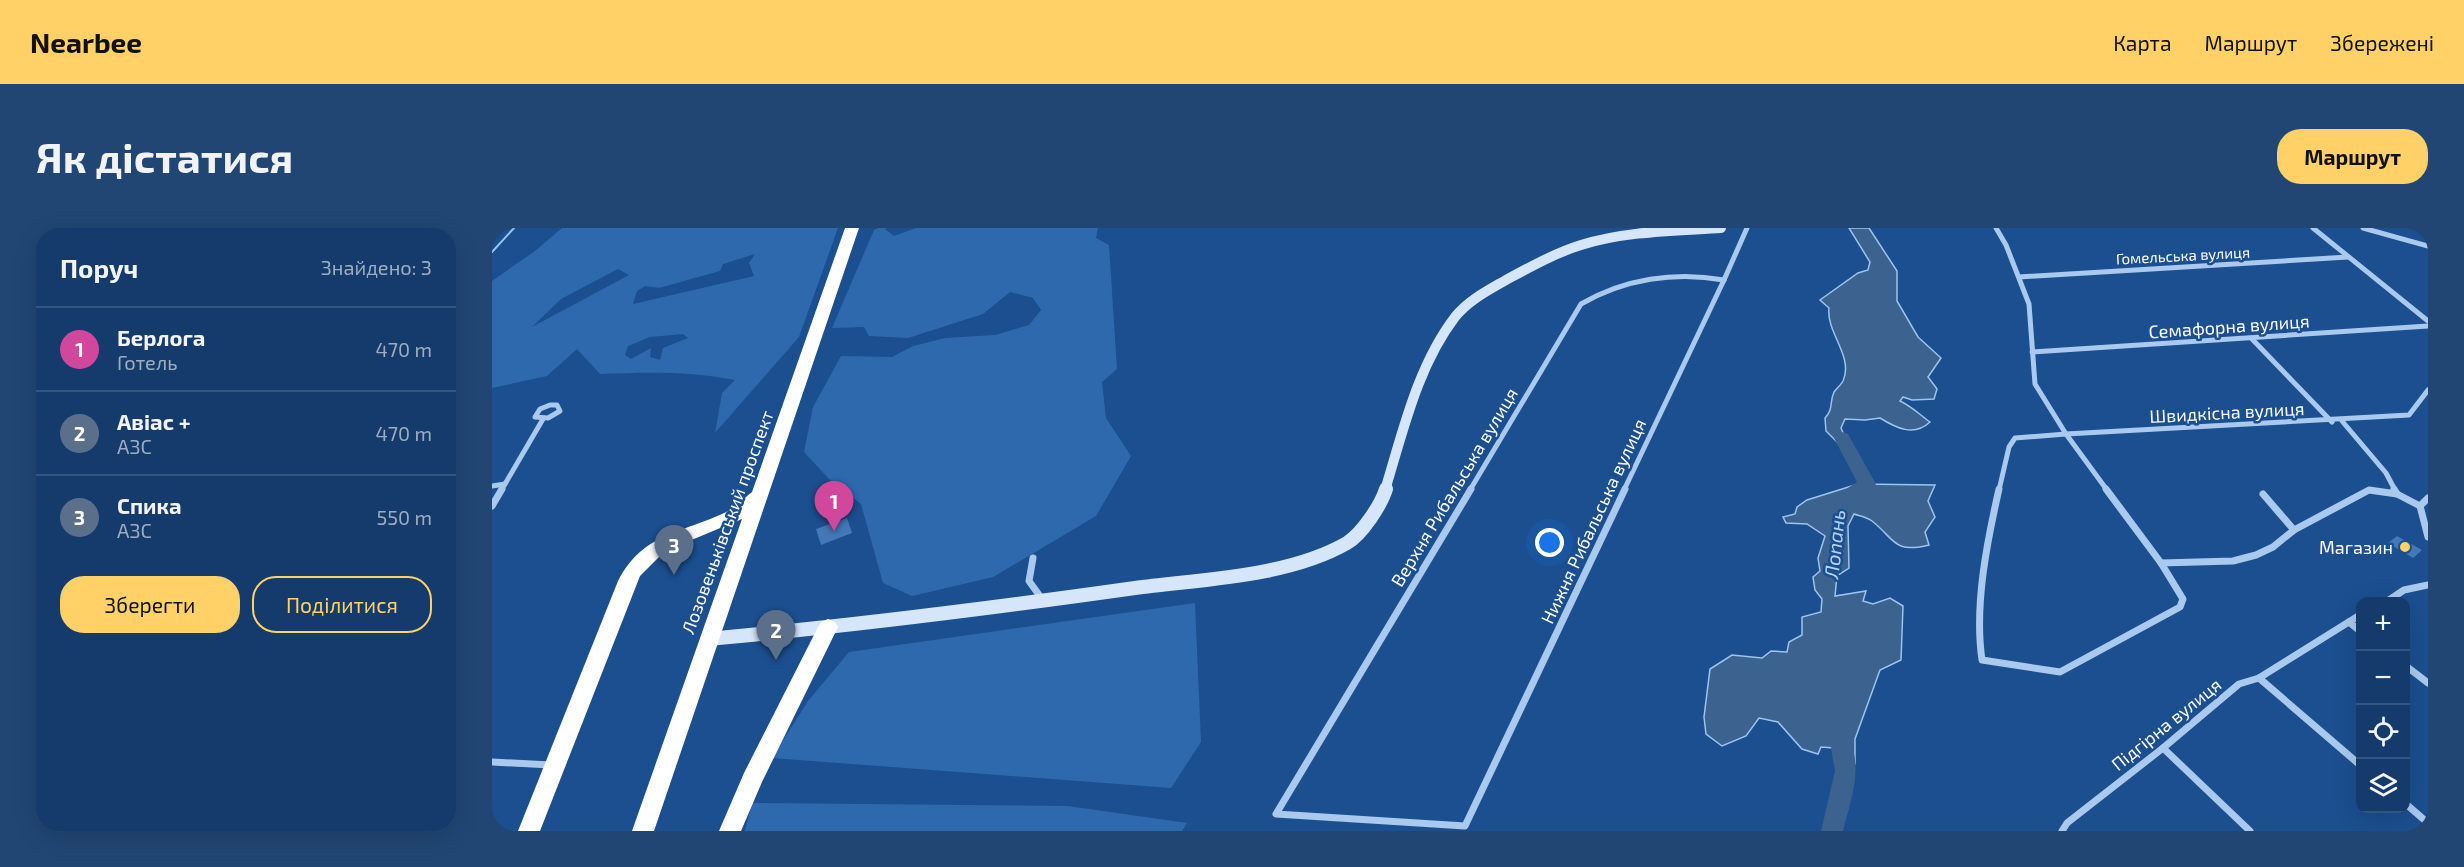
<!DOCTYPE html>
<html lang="uk">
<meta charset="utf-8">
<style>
:root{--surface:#143b6b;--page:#214673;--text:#f1f3f6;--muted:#9dadc1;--line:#33557e;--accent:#ffd166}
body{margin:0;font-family:"Exo 2",sans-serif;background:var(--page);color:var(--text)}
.controls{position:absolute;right:18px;bottom:18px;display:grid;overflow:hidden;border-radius:12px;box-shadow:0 6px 24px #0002}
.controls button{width:54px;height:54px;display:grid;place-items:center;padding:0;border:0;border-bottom:2px solid var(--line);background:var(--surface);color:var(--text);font:30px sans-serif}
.you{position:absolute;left:1058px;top:315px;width:21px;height:21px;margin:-15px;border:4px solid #fff;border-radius:50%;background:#1a73e8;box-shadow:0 0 0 9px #1a73e833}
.badge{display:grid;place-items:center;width:39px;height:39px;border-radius:50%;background:var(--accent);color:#fff;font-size:20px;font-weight:700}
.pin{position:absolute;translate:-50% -50px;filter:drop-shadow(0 2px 3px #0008)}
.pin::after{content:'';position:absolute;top:32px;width:21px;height:18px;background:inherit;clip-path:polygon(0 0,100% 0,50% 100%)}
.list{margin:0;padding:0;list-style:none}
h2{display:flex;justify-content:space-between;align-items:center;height:78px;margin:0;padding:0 24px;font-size:26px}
h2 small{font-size:20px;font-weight:400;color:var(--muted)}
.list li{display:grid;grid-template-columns:39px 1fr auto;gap:18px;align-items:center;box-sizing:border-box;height:84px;padding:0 24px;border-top:2px solid var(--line)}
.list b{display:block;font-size:22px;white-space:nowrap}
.list p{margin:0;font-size:20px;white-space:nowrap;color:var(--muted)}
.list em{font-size:20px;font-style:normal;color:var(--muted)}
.actions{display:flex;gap:12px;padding:18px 24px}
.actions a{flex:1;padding:14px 0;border:2px solid var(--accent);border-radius:24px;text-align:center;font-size:21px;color:var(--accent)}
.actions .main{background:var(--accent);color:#111}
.icon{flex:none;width:33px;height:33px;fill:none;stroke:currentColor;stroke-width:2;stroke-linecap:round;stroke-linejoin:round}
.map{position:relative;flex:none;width:1936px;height:603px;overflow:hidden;border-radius:24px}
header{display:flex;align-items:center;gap:36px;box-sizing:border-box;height:84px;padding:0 30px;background:var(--accent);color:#111}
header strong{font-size:28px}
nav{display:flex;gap:33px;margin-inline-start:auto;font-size:21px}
.intro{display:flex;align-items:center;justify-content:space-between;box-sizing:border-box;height:144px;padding:0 36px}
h1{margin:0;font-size:42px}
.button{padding:15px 27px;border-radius:24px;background:var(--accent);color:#111;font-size:21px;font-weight:700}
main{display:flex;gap:36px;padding:0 36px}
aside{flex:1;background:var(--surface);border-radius:24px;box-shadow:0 6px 24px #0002}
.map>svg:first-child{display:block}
.green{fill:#2e69ad;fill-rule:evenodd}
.water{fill:#3c6290;stroke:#9cc4f0;stroke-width:1.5}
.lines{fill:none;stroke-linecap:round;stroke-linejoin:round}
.stream{stroke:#9cc4f0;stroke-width:2}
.river{fill:#3c6290;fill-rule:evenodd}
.building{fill:#4478b7}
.street-far1{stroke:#a9c9ee;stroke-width:5}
.street{stroke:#a9c9ee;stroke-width:7}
.secondary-far1{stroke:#d6e6fa;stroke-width:10}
.secondary{stroke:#d6e6fa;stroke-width:14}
.highway{fill:#fff;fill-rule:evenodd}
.poi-dot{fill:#ffd166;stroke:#1b4f8f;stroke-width:2}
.labels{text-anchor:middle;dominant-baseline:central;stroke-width:5;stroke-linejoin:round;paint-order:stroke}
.far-street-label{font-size:15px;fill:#fff;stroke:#1b4f8f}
.street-label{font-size:18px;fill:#fff;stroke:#1b4f8f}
.poi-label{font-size:18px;fill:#fff;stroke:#1b4f8f;text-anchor:end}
.water-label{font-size:20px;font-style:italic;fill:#b5d3f5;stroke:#1b4f8f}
</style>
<header>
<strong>Nearbee</strong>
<nav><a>Карта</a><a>Маршрут</a><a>Збережені</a></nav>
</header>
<div class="intro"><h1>Як дістатися</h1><a class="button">Маршрут</a></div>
<main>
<aside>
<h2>Поруч<small>Знайдено: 3</small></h2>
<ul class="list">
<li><span class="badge" style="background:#d1479c">1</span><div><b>Берлога</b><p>Готель</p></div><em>470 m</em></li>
<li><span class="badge" style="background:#5c6f8a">2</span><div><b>Авiас +</b><p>АЗС</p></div><em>470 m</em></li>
<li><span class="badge" style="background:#5c6f8a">3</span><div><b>Спика</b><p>АЗС</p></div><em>550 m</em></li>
</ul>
<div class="actions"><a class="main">Зберегти</a><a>Поділитися</a></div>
</aside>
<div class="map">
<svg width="1936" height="603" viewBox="0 0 1936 603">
<rect width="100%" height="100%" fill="#1b4f8f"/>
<g class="green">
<path d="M70,0H346L307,109L223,205L230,165L243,152C197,143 155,144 108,146L85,121L55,148L0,160V53L43,23ZM263,26L257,35L262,48L141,76L145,63L153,58L167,60L228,43L231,36ZM126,41L137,47L40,99L69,71ZM191,106L196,110L171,120L168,132L158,129L159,120L139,131L133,127L136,118L158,109Z"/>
<path d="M387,0H395L393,1L402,8L424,0H606L604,10L617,17L625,141L610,154L614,190L639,228L604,288L501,349L420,368L391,355L369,276L337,251L312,224L321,179L349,128L400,129L421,118L453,110L503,107L537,97L549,82L541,70L518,64L491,86L416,110L377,108L372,99L340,100L382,2Z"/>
<path d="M703,375L709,514L679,560L280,530L316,473L357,424Z"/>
<path d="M260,575L576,578L695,595L690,603H253Z"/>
</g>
<g class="water">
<path d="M1357,0H1377L1405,43V73L1426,109L1449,130L1436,149L1445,161L1442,171L1420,172L1411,169L1408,173C1419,178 1427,186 1438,194C1422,209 1404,200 1388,190L1373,192L1353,191L1349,200L1363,232L1334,203L1333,190C1342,180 1337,175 1342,164C1345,160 1349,157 1351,153C1362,128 1334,105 1337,80L1328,72L1366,45L1376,42L1378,34Z"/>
<path d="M1366,256L1443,257L1436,273L1443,289L1433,304L1437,317C1401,326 1403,311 1380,293C1375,289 1368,288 1362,286L1356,298L1357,340L1345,348L1343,368L1374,363L1371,373L1381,376L1398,370L1411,378L1409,432L1388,442L1363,511V536L1354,543L1342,520L1329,519L1326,526L1310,521L1286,494L1267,490L1254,508L1230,518L1214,506L1212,489L1218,441L1240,427L1270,430L1279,423L1295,424L1297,414L1310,407V389L1329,384L1330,371L1323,362L1321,349L1328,343L1326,330L1333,308L1315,296L1294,295L1291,289L1303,286L1305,279L1315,272Z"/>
</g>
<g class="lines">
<path class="stream" d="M0,24L22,0"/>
<g class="river">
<path d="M1350,204L1356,206L1384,256L1381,260L1354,275L1348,273L1345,269L1348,265L1365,254L1342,210L1344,206Z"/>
<path d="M1350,511L1358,513C1371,542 1358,574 1351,603H1329L1343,543L1339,520L1342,513Z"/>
</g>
</g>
<g class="building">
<path d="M355,290L360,305L329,317L324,301Z"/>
<path d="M1905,308L1930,322L1921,330L1896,315Z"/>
</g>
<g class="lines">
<g class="street-far1">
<path d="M1504,0L1514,17L1537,76L1543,156L1574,206"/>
<path d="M1821,0L1936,93"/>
<path d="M1871,0L1936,18"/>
<path d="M1527,49L1856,29"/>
<path d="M1232,52L1255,0"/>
<path d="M1760,111L1840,194"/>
<path d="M1540,124L1936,98"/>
<path d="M58,177H65L68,183L56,190L43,189L48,181Z"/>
<path d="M1850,193L1894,245L1903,262"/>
<path d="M1574,206L1615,262"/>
<path d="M1574,206L1917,187L1936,162"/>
<path d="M13,256L51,191"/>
<path d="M0,258L13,256L9,262"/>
<path d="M978,262L1089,76C1132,51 1183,43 1232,52"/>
<path d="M1132,262L1232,52"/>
<path d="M1507,262L1517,219L1523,210L1574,206"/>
</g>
<g class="street">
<path d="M979,261L784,586L973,598L1133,261"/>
<path d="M1507,261C1495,314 1482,378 1490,432L1568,444L1688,379L1691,371L1669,335L1614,261"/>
<path d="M1902,261L1905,266L1928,278"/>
<path d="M1771,266L1802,302"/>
<path d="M0,278L10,261"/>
<path d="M1928,278L1936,309"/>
<path d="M1928,278L1936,270"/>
<path d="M541,330L537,353L550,371"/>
<path d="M1669,335L1741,333L1764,327L1781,319L1802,302L1877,262L1905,266"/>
<path d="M1894,374L1912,362L1936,357"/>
<path d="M1857,394L1868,403"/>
<path d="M1914,438L1936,455"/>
<path d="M1767,450L1868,537"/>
<path d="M1671,520L1758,603"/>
<path d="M0,534L59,537"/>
<path d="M1914,576L1936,595"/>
<path d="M1570,603L1575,595L1671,520L1747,456L1767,450L1868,387"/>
</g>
<path class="secondary-far1" d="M893,262C911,204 925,139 963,89C977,72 995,63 1014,52C1038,39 1063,25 1089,17C1134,3 1182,3 1229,0"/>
<path class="secondary" d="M216,411C359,398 501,380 643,360C710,351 796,349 855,315C870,306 889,277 894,261"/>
<g class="highway">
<path d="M353,0H367L162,603H140L250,291L173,323L148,348L48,603H26L126,353C153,302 192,306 238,282C246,278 252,270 260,264Z"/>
<path d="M336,391L343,394L346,399L270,554L249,603H227L252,545L326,399L329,394Z"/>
</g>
</g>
<circle class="poi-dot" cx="1913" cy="319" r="6"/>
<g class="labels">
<g class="far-street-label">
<text transform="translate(1691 27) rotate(-3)">Гомельська вулиця</text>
</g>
<g class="street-label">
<text transform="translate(1737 98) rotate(-4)">Семафорна вулиця</text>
<text transform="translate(1735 184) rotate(-3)">Швидкісна вулиця</text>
<text transform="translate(962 259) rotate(-59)">Верхня Рибальська вулиця</text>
<text transform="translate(1101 293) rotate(-65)">Нижня Рибальська вулиця</text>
<text transform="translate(235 294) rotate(-70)">Лозовеньківський проспект</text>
<text transform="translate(1674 496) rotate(-39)">Підгірна вулиця</text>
</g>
<g class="poi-label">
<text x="1901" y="319">Магазин</text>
</g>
<g class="water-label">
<text transform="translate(1342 316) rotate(-84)">Лопань</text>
</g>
</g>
</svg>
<div class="controls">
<button>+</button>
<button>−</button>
<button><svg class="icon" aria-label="locate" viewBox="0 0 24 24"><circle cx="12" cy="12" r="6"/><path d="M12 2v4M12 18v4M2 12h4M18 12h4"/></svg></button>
<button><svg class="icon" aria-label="layers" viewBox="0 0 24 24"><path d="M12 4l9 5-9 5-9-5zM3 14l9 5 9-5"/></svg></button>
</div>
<div class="you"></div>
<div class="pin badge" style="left:342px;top:303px;background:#d1479c">1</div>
<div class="pin badge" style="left:284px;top:432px;background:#5c6f8a">2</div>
<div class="pin badge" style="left:182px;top:347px;background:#5c6f8a">3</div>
</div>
</main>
